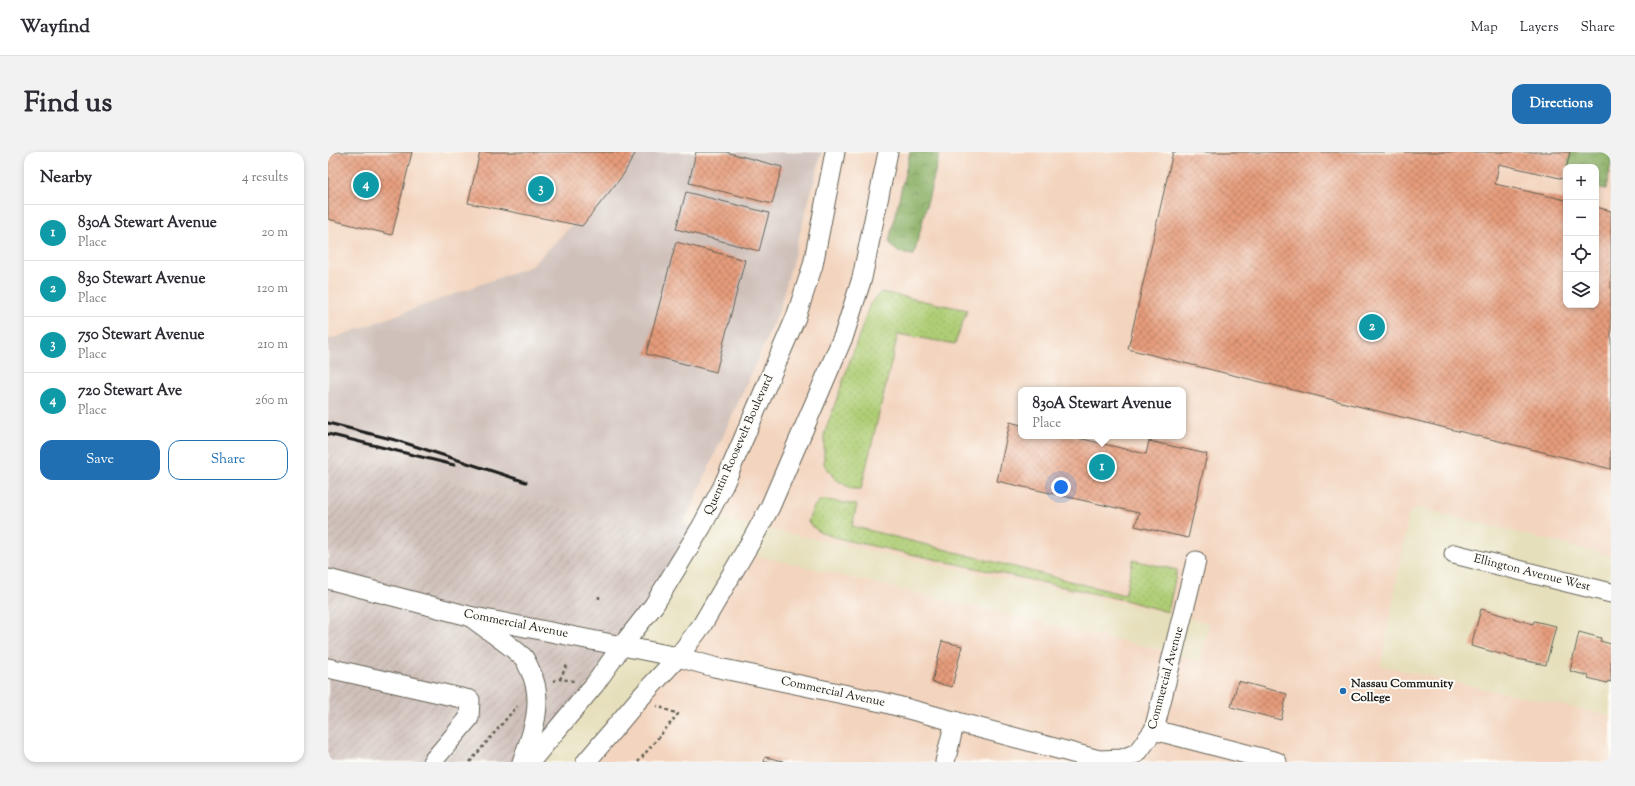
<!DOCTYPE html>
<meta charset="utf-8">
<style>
:root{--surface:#fff;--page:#f2f2f3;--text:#2b2b33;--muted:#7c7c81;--line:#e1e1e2;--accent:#1f6fb2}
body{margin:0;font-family:"Sorts Mill Goudy",serif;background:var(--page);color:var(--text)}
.controls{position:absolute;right:12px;top:12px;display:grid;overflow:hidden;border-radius:8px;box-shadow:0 2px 6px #0003}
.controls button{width:36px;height:36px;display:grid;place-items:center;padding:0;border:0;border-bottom:1px solid var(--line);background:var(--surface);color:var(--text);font:20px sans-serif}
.you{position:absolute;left:733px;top:335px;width:14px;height:14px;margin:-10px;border:3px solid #fff;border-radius:50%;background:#1a73e8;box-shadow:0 0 0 6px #1a73e833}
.badge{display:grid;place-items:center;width:26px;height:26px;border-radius:50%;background:var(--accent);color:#fff;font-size:13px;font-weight:700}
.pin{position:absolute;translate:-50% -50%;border:2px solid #fff;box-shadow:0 1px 4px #0006}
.popup{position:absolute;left:690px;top:235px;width:168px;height:52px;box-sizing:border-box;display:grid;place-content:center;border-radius:8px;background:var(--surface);filter:drop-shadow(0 1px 3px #0005);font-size:13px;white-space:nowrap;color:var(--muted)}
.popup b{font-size:15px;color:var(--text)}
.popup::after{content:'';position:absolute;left:50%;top:100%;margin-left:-8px;border:8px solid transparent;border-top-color:var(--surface)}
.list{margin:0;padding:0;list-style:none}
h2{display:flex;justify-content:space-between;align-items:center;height:52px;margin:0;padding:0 16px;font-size:17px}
h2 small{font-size:13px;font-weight:400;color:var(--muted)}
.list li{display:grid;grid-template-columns:26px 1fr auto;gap:12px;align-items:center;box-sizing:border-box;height:56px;padding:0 16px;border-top:1px solid var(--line)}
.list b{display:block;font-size:15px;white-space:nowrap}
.list p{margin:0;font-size:13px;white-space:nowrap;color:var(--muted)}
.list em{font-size:13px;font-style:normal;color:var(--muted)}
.actions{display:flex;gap:8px;padding:12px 16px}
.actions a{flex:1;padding:9px 0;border:1px solid var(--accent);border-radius:12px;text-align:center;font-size:14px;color:var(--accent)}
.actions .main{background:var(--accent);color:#fff}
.icon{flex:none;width:22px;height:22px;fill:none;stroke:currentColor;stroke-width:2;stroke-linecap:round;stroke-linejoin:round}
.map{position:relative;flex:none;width:1283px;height:610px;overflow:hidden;border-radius:12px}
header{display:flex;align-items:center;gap:24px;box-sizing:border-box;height:56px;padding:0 20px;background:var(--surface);border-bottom:1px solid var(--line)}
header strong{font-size:19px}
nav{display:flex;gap:22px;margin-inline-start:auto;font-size:14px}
.intro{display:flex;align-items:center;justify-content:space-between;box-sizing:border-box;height:96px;padding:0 24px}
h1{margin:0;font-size:28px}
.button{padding:10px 18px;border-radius:12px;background:var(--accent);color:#fff;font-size:14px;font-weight:700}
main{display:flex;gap:24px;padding:0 24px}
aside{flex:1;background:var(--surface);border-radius:12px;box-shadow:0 2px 6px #0003}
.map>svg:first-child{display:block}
.built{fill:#f3d4be;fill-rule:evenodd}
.industrial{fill:url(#industrial-furrows)}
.railway{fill:#cfc0ba}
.grass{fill:url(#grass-dots);stroke:#667448}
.forest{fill:url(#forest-crowns);stroke:#546641}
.building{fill:url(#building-cross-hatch)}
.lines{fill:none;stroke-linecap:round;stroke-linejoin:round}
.minor-casing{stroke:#636054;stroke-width:21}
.path{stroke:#636054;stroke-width:2.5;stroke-dasharray:3 3;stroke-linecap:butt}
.minor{stroke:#fff;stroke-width:19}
.rail{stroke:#1c1c1c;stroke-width:3}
.poi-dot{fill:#1f6fb2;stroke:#fdfcf7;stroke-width:1.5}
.labels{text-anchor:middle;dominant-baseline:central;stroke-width:4;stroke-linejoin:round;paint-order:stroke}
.street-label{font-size:12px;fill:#1c1c1c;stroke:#fdfcf7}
.poi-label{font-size:12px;font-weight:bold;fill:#1c1c1c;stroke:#fdfcf7;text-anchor:start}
</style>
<header>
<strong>Wayfind</strong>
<nav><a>Map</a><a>Layers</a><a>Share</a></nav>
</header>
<div class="intro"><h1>Find us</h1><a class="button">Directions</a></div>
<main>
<aside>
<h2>Nearby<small>4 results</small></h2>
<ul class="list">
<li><span class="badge" style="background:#0f9aa8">1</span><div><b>830A Stewart Avenue</b><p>Place</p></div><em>20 m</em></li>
<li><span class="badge" style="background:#0f9aa8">2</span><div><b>830 Stewart Avenue</b><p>Place</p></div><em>120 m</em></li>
<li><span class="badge" style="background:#0f9aa8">3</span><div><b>750 Stewart Avenue</b><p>Place</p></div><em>210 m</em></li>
<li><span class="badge" style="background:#0f9aa8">4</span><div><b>720 Stewart Ave</b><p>Place</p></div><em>260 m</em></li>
</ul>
<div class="actions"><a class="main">Save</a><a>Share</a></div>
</aside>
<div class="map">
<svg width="1283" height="610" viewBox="0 0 1283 610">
<defs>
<pattern id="industrial-furrows" width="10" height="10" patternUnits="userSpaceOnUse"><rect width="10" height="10" fill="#cfc0ba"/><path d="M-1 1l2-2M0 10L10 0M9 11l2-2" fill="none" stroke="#b1a49f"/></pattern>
<pattern id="grass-dots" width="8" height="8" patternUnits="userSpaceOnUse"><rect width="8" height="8" fill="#afcd75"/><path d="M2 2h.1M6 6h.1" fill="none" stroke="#96af65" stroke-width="1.8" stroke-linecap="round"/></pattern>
<pattern id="forest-crowns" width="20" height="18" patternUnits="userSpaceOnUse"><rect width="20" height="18" fill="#8bb066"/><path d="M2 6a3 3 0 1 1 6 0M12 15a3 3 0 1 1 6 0" fill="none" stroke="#718e53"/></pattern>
<pattern id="building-cross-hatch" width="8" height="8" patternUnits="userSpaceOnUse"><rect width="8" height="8" fill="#e69c7b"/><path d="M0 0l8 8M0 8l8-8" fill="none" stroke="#ba7e64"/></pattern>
</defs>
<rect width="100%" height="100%" fill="#fdfcf7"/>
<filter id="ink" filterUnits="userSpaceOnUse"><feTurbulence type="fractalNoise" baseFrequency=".025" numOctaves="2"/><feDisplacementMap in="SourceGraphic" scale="8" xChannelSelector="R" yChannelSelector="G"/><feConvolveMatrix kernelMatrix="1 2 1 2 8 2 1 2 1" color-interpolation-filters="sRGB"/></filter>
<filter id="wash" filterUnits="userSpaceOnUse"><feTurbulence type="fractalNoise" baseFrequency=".012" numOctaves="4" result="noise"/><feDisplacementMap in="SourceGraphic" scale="16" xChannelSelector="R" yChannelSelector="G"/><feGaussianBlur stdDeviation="0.9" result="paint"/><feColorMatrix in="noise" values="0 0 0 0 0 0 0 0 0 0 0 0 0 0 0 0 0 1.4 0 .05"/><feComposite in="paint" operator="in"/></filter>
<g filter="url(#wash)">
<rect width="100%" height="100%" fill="#e6dfbb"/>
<g class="built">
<path d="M0,0H308L295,23L254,74L203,114L0,188Z"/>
<path d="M494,0H1283V404L1089,355L1081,361L1053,514L1283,564V610H255L392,454L422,402L837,499L872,509L881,471L832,459L381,365L375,376L355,372L451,159ZM1238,15H1268V153H1238ZM693,238H855V284H693Z"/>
</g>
<path class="industrial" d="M0,298L348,384L355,372L375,376L203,610H0Z"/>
<path class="railway" d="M308,0H494L451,159L361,360L349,384L0,298V188L203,114L295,23Z"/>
<g class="grass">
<path d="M553,140L639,158L627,192L570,182L533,337H524L507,327L496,312V283L542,152Z"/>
<path d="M493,347L529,353L524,374L797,443L805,408L849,418L840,460L796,448L517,388L491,380L480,370L485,356Z"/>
</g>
<g class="forest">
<path d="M582,0H612L586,103C575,102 565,100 561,89Z"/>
<path d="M1242,0H1283V11L1278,37L1268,35V15H1239Z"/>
</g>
<g id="blocks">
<g class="building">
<path d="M0,0H84L64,83L0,67Z"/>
<path d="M152,0H308L295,23L254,74L140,51Z"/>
<path d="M368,0H398L454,15L444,52L361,31Z"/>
<path d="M845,0H1242L1236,27L1171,12L1167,32L1238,48V153H1268V55L1283,59V317L800,197Z"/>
<path d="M358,40L441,61L431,99L348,77Z"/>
<path d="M348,90L417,108L388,220L318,202Z"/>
<path d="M682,270L693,273V284H742L818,302L821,289L879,302L860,386L807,374L811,361L669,329Z"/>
<path d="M1153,457L1205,472L1206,469L1228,474L1218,513L1180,505V504L1143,494Z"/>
<path d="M1251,480L1273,486L1272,489L1283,492V530L1280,529L1279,531L1260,526L1261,524L1242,519Z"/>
<path d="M614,489L634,494L624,535L604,530Z"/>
<path d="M910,529L959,542L953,568L903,555Z"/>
<path d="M437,605L455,609V610H436Z"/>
</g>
</g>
</g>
<g filter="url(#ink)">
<use href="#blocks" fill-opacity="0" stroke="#636054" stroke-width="1"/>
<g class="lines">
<defs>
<g id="minor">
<path d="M1126,402L1283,441"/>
<path d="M0,427L141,464L350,505L386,515L558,551L771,608L794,607L809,601L826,578L868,409"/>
<path d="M144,466C161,479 180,491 195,505C198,508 200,514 202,518C217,548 205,581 194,610"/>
<path d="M0,516L142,548L141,566L104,610"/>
<path d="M826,578L949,610"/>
<path d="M202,610L267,532L293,495L326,453L374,374L396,332L468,165L485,113L507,0"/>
<path d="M258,610L311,547L350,505L374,473L425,386L442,355L516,183L534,126L560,0"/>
<path d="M617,610L627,569"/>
</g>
</defs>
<use href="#minor" class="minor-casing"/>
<g class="path">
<path d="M271,447V441"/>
<path d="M232,527L239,513"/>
<path d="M225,529L232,527L246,529"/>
<path d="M142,610L189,554"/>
<path d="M310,610L350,562L329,554"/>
</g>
<use href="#minor" class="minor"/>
<g class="rail">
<path d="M0,271L71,289L198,330"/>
<path d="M0,282L126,313"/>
</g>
</g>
</g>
<circle class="poi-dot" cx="1015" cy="539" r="4"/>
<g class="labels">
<g class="street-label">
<text transform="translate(411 293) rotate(-66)">Quentin Roosevelt Boulevard</text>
<text transform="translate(1204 421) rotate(14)">Ellington Avenue West</text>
<text transform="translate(188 472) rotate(11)">Commercial Avenue</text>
<text transform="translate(838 526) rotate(-75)">Commercial Avenue</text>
<text transform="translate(505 540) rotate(12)">Commercial Avenue</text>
</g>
<g class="poi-label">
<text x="1023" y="532">Nassau Community<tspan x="1023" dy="14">College</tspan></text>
</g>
</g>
</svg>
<div class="controls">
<button>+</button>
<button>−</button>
<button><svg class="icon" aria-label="locate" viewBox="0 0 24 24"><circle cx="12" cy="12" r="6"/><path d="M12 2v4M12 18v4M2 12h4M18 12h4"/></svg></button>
<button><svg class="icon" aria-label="layers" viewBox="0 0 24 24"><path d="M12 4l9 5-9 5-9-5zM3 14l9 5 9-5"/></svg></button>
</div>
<div class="you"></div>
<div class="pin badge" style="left:774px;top:315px;background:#0f9aa8">1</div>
<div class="popup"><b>830A Stewart Avenue</b>Place</div>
<div class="pin badge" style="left:1044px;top:175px;background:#0f9aa8">2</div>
<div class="pin badge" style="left:213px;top:37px;background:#0f9aa8">3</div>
<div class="pin badge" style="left:38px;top:33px;background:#0f9aa8">4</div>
</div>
</main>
